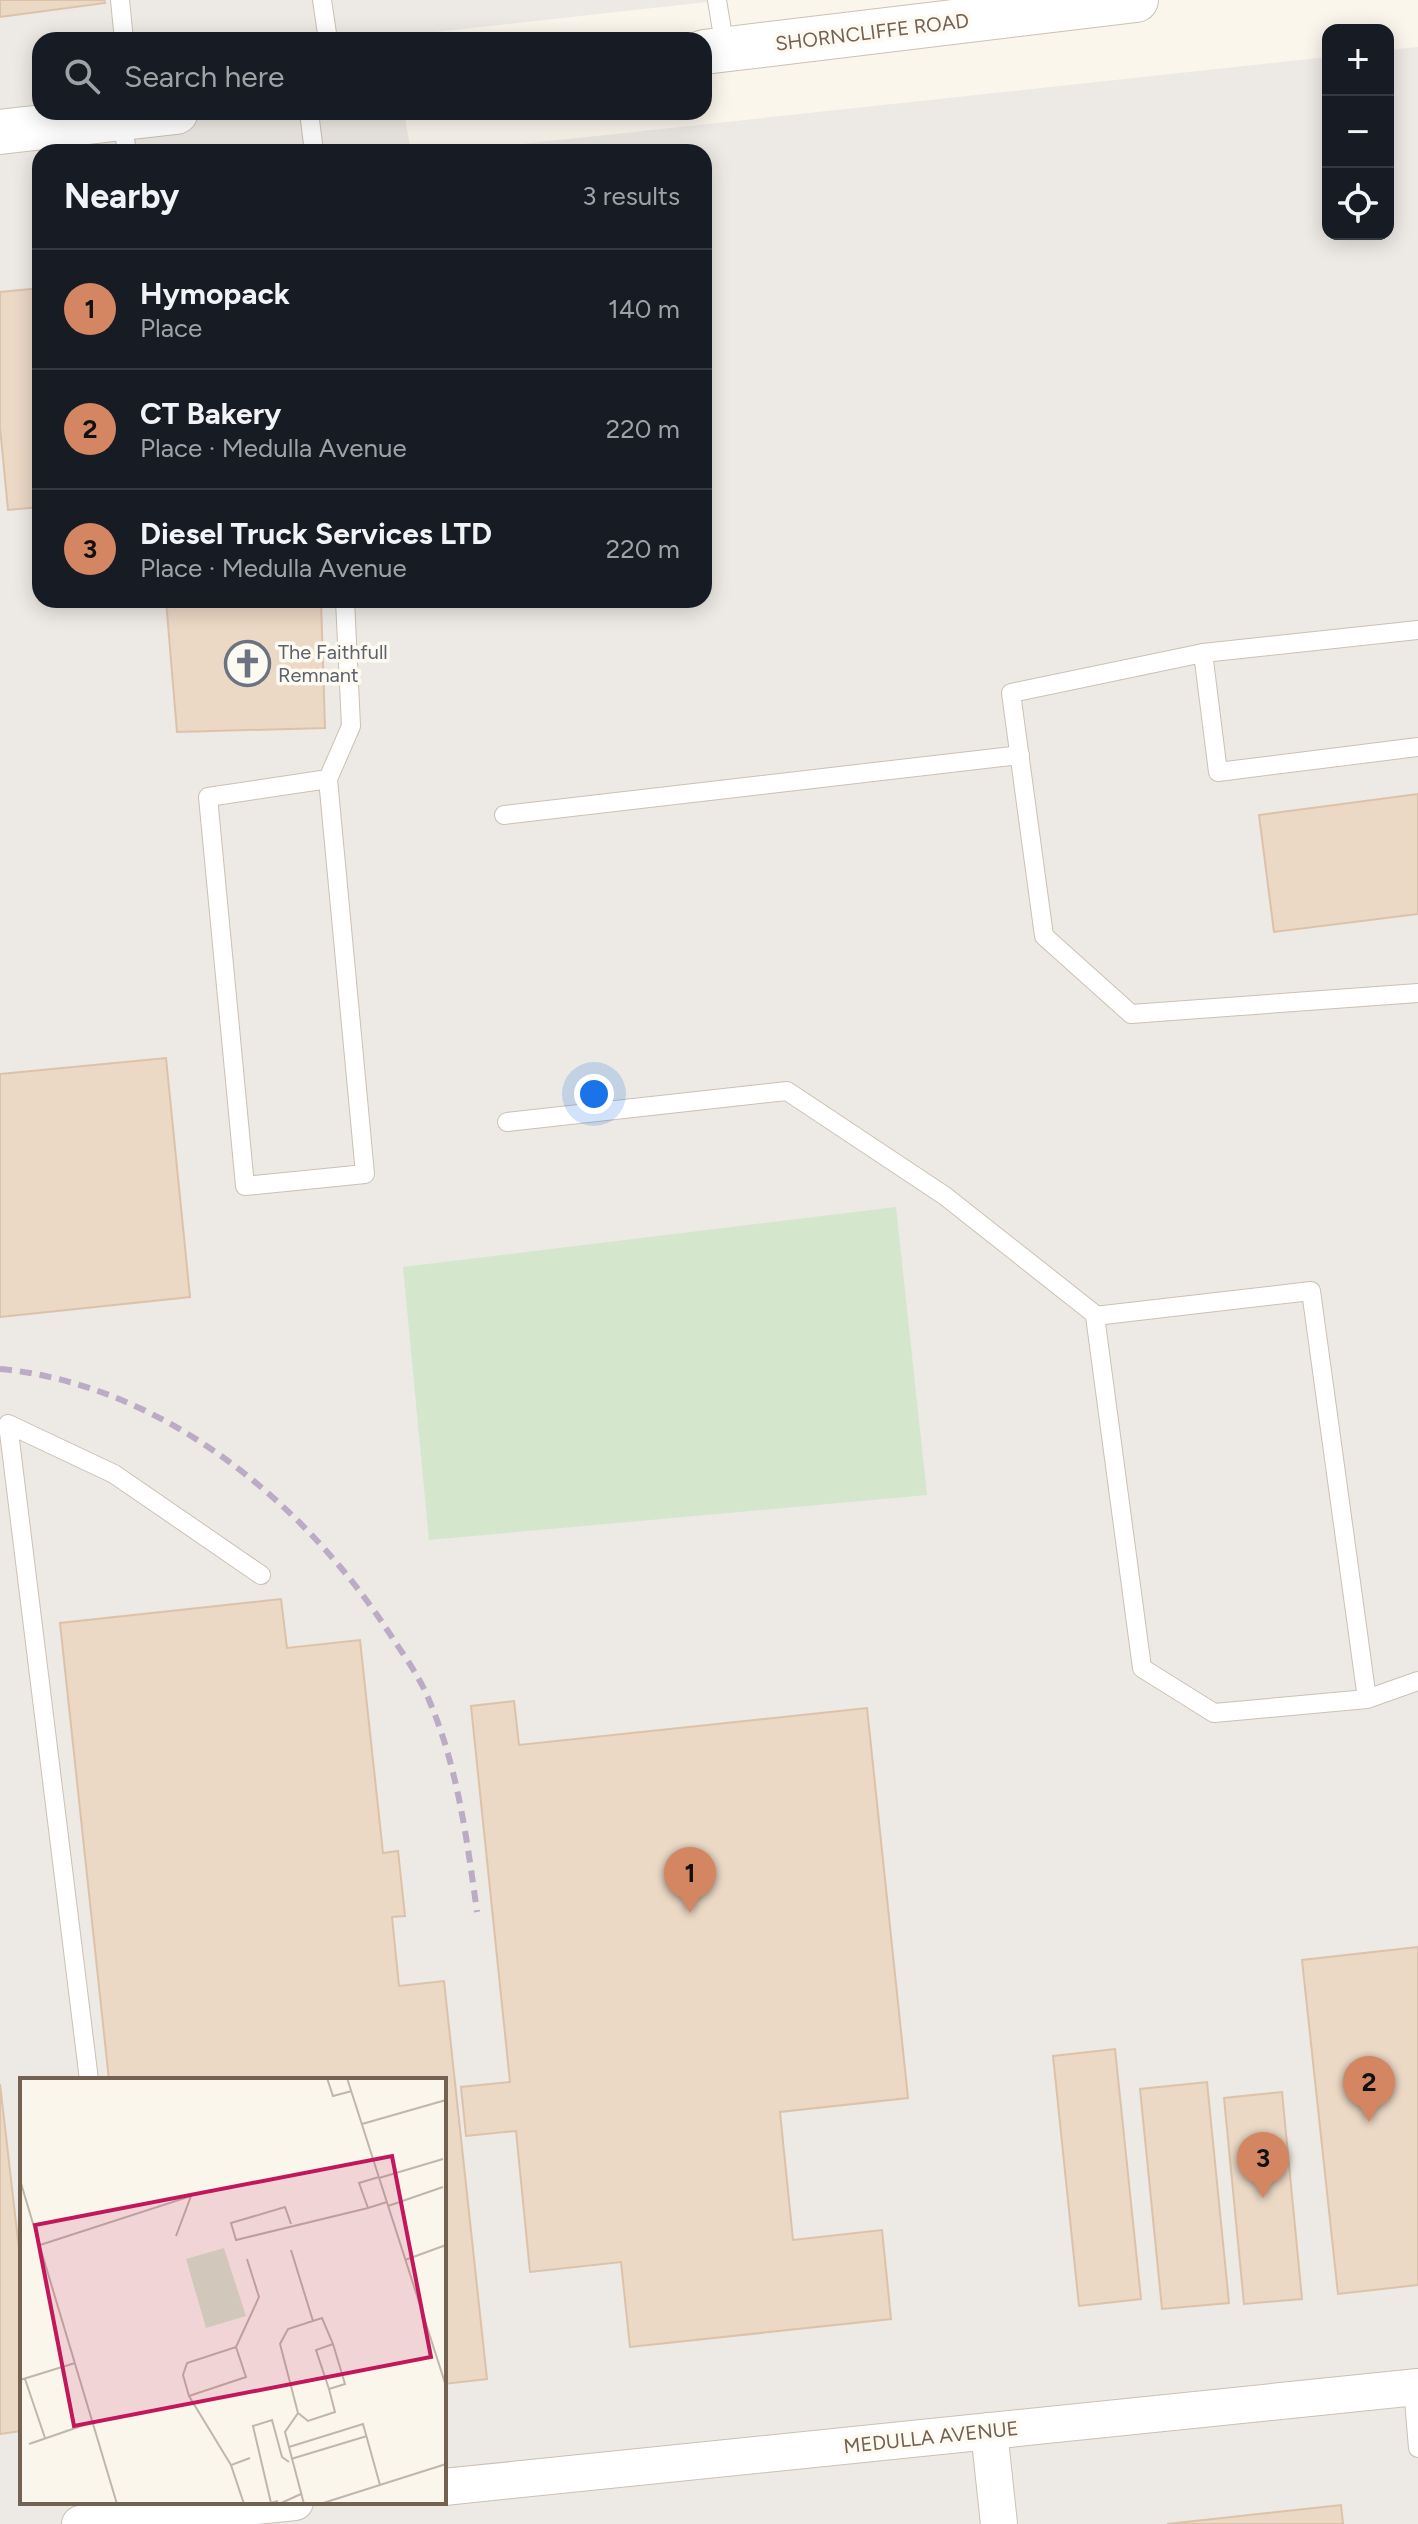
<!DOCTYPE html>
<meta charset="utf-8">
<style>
:root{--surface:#171b24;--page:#242831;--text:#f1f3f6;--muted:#9ea1a6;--line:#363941;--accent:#d48662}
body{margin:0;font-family:Figtree,sans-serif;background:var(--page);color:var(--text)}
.controls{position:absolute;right:24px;top:24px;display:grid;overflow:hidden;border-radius:16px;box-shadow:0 4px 20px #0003}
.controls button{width:72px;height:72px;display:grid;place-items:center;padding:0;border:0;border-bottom:2px solid var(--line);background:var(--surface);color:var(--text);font:40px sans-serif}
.you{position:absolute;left:594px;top:1094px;width:28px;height:28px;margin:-20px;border:6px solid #fff;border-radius:50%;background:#1a73e8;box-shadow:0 0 0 12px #1a73e833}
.badge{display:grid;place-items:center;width:52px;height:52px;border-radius:50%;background:var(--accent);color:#111;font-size:26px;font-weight:700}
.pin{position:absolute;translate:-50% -66px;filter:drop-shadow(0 2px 4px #0008)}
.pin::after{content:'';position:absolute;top:42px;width:28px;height:24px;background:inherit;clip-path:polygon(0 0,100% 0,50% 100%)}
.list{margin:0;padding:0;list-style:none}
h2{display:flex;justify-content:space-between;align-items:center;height:104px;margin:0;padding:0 32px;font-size:34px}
h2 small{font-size:26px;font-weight:400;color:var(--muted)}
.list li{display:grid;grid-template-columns:52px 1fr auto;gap:24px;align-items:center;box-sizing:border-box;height:120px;padding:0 32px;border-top:2px solid var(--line)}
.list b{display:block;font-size:30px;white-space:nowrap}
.list p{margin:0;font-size:26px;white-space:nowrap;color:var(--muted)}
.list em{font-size:26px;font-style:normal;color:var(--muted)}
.icon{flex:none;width:44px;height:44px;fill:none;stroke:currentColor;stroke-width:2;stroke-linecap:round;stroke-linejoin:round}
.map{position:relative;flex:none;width:1418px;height:2524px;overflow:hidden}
.search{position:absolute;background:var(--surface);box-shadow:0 4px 20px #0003;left:32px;top:32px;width:680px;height:88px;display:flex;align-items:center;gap:20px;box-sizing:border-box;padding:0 28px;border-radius:24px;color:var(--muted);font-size:30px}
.panel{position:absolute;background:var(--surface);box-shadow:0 4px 20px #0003;left:32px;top:144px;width:680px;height:464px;border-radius:24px}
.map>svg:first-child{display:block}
.industrial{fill:#ede9e4;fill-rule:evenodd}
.green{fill:#d4e7cc}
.building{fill:#ebd8c5;stroke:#ddc2aa;stroke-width:2}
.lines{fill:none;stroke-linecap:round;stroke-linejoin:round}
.service-casing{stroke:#ccc0b3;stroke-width:20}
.minor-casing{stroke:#ccc0b3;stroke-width:38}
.tertiary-casing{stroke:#ccc0b3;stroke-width:46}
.service{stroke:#fff;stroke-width:18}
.minor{stroke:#fff;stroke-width:36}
.tertiary{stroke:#fff;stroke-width:44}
.rail{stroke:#bbabc4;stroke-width:6;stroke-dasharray:12 8;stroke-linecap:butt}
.labels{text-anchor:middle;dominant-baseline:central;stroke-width:7;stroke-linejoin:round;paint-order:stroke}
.street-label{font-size:20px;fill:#736152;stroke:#fdfaf2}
.worship-label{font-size:20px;fill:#5b616d;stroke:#fdfaf2;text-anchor:start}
.inset-road{fill:none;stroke:#c0b6a9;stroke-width:2}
.view{fill:#c2185b;fill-opacity:0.15;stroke:#c2185b;stroke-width:4}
.inset-edge{fill:none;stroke:#736152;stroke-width:4}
</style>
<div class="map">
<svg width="1418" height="2524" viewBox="0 0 1418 2524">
<rect width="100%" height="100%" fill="#faf6ec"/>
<path class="industrial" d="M0,0H725L390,37V40H40V112H404L411,152H40V600H704V152H448L1328,57V234H1388V50L1418,47V2524H0ZM22,2080H444V2502H22Z"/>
<path class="green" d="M896,1207L927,1495L429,1540L403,1267Z"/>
<g class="building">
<path d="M0,0H104L105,3L0,17Z"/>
<path d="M40,288V507L8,510L0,427V292Z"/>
<path d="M166,600H321L325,728L177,732Z"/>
<path d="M1418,794V914L1274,932L1259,815Z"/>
<path d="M166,1058L190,1297L0,1317V1074Z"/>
<path d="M281,1599L287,1648L360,1640L383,1853L398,1851L405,1916L392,1917L399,1986L444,1981L487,2379L444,2384V2080H109L60,1623Z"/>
<path d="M514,1701L519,1745L867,1708L908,2098L780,2112L793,2240L882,2230L891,2319L630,2347L621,2262L530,2272L516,2131L466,2136L461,2087L510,2082L471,1706Z"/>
<path d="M1418,1947V2285L1338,2294L1302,1960Z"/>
<path d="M1115,2049L1141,2299L1079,2306L1053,2056Z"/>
<path d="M1207,2082L1229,2303L1162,2309L1140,2089Z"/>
<path d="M0,2084L22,2275V2431L0,2434Z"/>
<path d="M1282,2092L1302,2299L1244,2304L1224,2098Z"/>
<path d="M1341,2505L1343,2524H1167Z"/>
</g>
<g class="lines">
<defs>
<g id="service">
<path d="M120,0L124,40"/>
<path d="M322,0L328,40"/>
<path d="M717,0L725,49"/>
<path d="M309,112L314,152"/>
<path d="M122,119L127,152"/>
<path d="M1418,630L1203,653L1011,693L1044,936L1131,1014L1418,993"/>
<path d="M1203,653L1218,772L1418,747"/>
<path d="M328,779L208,797L245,1186L365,1174L328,779L351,726L345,600"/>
<path d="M504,815L1020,755"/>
<path d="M507,1122L787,1091L945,1196L1097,1316"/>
<path d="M1367,1699L1311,1291L1095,1316L1142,1668L1214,1713L1367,1699L1418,1681"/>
<path d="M89,2080L8,1424L114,1474L261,1575"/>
<path d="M1413,2388L1418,2448"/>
</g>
<g id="minor">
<path d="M989,2431L999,2524"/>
<path d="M444,2487L1418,2387"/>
<path d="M80,2524L295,2502"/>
</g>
<g id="tertiary">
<path d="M704,52L1136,0"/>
<path d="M0,132L176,112"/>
</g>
</defs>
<use href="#service" class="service-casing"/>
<use href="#minor" class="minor-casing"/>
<use href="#tertiary" class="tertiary-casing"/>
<use href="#service" class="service"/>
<use href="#minor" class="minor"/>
<use href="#tertiary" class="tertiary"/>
<path class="rail" d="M0,1369C158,1384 295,1495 382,1622C398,1647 418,1673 429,1700C458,1768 467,1840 477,1912"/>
</g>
<defs>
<symbol id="church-ring" viewBox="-11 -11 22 22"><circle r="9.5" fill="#fdfaf2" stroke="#6b7280" stroke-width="1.5"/><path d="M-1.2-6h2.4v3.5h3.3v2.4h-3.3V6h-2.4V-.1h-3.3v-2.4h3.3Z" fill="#6b7280"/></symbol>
</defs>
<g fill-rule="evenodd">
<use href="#church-ring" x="222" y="638" width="51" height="51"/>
</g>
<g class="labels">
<g class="street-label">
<text transform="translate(872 32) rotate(-7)">SHORNCLIFFE ROAD</text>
<text transform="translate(931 2437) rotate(-6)">MEDULLA AVENUE</text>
</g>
<g class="worship-label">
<text x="278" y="652">The Faithfull<tspan x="278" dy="23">Remnant</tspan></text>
</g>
</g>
<g transform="translate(20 2078)">
<rect width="426" height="426" fill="#faf6ec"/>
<path d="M204,170L226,238L186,250L166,181Z" fill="#d4e7cc"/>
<path class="inset-road" d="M307,0L313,18L332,13M327,0L426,308M342,46L426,22M359,99L339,105L348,130L367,124M359,100L423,81M0,102L97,426M368,128L423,109M271,146L265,129L211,145L216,162L348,130M20,167L171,118L156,158M271,172L293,243M385,182L426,167M216,269L239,219L227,181M5,301L25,360M0,302L55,285M169,318L226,299L216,269L167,285L163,297L169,318L211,387M278,335L288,343L315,334L309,311M9,366L73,344M269,369L343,346L360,407M271,381L347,358M258,423L251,425L233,348L252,342L262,379L269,384M224,426L211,387L230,380M259,426L281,416M284,426L265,354L278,335L260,266L268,251L302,240L313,266L325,306L309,311L296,272L313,266M300,426L426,386"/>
<path class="view" d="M372,78L411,279L54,348L15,147Z"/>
<rect width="426" height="426" class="inset-edge"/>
</g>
</svg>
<div class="controls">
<button>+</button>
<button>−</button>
<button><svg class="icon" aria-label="locate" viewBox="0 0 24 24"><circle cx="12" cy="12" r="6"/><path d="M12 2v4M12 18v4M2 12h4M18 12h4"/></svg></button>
</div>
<div class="you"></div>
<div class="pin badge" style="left:690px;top:1913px">1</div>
<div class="pin badge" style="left:1369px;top:2122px">2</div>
<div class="pin badge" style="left:1263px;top:2198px">3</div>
<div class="search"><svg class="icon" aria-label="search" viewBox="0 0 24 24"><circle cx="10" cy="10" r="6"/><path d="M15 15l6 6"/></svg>Search here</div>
<section class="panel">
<h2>Nearby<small>3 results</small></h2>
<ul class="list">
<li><span class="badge">1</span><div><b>Hymopack</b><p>Place</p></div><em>140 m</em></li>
<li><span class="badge">2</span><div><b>CT Bakery</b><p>Place · Medulla Avenue</p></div><em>220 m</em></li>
<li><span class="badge">3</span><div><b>Diesel Truck Services LTD</b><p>Place · Medulla Avenue</p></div><em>220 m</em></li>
</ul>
</section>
</div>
